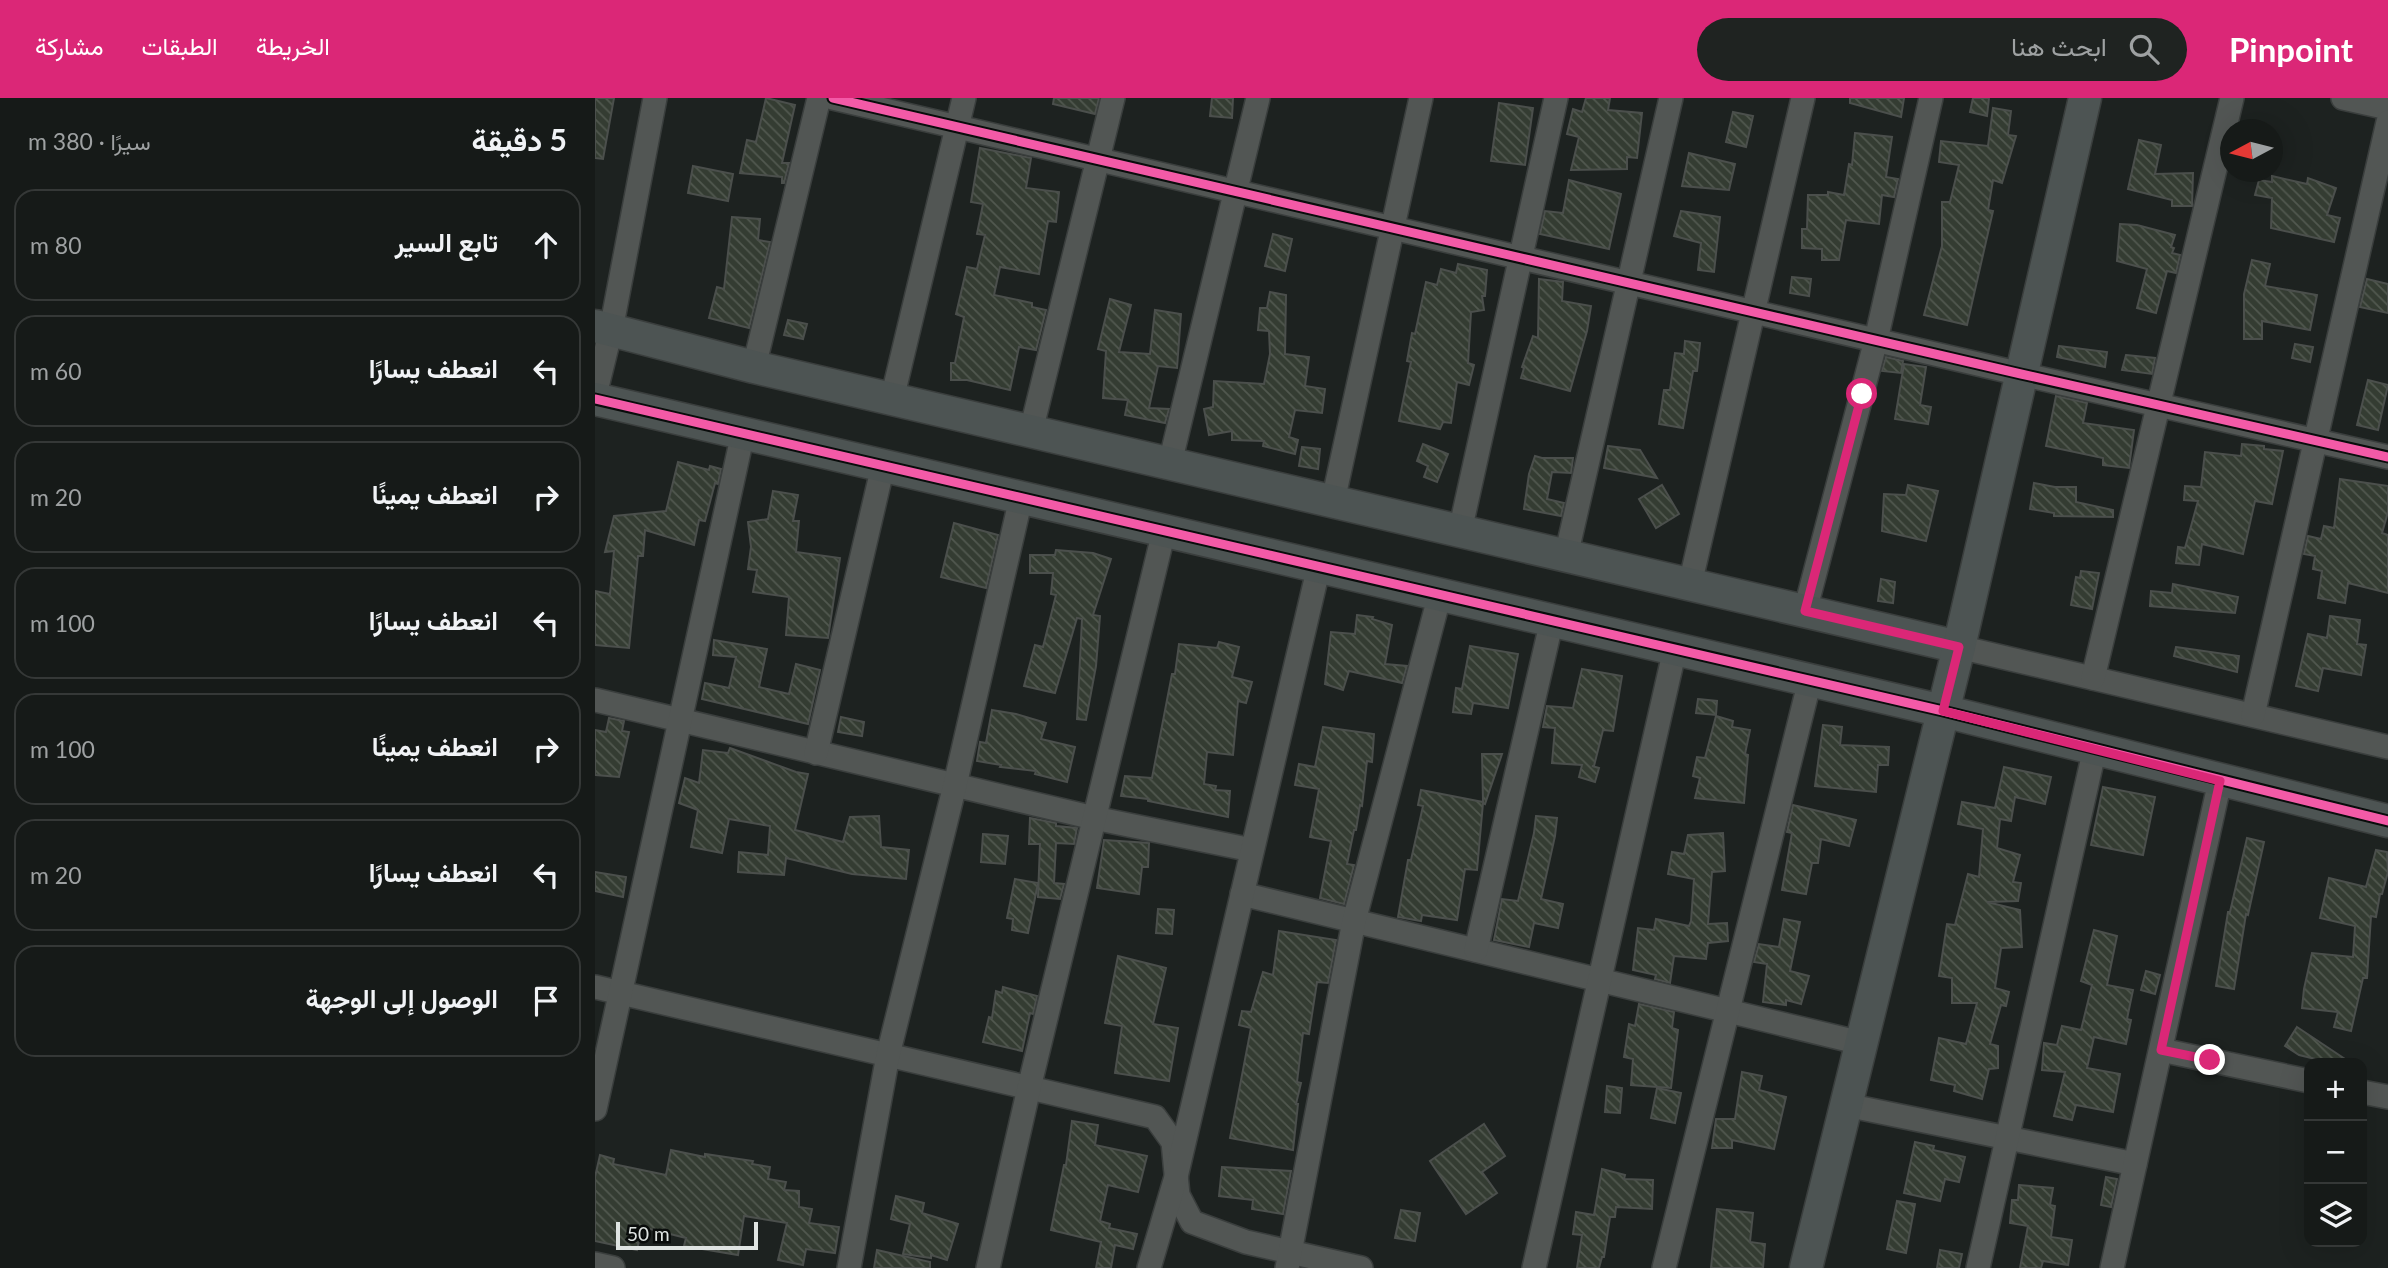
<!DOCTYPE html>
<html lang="ar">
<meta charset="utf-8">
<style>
:root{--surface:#161a18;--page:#1f2321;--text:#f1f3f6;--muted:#9ea1a2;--line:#353837;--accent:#db2777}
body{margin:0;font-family:Lato,Vazirmatn,sans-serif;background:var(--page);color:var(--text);direction:rtl}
.controls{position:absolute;right:21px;bottom:21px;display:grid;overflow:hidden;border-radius:14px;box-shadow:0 7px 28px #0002}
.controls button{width:63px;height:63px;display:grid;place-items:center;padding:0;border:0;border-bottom:2px solid var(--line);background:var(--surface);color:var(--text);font:35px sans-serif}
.compass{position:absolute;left:1625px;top:21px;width:63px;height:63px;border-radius:50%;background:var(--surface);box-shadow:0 7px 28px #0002;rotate:263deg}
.scale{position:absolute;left:21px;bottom:18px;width:142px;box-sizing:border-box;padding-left:7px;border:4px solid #dfe4e2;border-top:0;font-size:19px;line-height:24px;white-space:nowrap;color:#dfe4e2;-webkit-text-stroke:5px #090c0b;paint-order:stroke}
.stop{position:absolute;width:21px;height:21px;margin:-16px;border:5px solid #db2777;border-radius:50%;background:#fff}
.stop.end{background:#db2777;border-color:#fff;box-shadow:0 2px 7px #0008}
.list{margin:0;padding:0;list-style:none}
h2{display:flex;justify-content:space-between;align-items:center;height:91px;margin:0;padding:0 28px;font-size:30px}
h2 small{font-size:23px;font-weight:400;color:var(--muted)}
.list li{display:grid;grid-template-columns:46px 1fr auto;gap:21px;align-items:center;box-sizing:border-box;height:112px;margin:0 14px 14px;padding:0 14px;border:2px solid var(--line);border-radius:21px}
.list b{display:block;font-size:26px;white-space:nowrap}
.list em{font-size:23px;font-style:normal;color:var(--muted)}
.icon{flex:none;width:38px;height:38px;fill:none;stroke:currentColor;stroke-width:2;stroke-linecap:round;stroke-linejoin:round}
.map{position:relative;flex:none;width:1793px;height:1170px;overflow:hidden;direction:ltr}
header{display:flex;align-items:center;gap:42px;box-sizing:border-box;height:98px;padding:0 35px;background:var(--accent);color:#fff}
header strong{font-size:33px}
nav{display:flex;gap:38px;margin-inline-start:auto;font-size:24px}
.search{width:490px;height:63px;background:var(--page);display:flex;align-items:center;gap:18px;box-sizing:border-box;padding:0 24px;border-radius:38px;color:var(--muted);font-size:26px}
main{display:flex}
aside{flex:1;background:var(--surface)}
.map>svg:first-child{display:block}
.building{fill:url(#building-back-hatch);stroke:#4b4f4c;stroke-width:2}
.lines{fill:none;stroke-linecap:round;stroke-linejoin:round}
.street-casing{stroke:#3a3e3d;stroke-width:26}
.secondary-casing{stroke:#3a3e3d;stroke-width:35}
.street{stroke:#525654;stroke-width:23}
.secondary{stroke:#4d5453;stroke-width:32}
.cycleway-casing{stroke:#090c0b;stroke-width:13}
.cycleway{stroke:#f35aa7;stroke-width:9}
.route{stroke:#db2777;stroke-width:9}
</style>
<header>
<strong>Pinpoint</strong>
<div class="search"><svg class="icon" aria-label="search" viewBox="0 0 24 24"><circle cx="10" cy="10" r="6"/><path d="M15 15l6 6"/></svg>ابحث هنا</div>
<nav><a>الخريطة</a><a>الطبقات</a><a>مشاركة</a></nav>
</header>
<main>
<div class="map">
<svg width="1793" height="1170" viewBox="0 0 1793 1170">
<defs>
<pattern id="building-back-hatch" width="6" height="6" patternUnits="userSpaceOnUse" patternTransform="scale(1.75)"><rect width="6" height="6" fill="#343c32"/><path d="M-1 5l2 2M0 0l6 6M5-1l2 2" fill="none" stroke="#51584f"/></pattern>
</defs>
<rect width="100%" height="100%" fill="#1d2220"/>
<g class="building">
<path d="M0,0H19L8,61L0,60Z"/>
<path d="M171,0L200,7L187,65H194L189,85H187V79L145,75L152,42L161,44Z"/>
<path d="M459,0H504L500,16L458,6Z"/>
<path d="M617,0H638L637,20L615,18Z"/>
<path d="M991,0H1015L1013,12L1047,15L1042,60L1032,59V71L976,72L984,39L972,36L978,11L987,14Z"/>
<path d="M1255,0H1309L1306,19L1255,5Z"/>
<path d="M1378,0H1394L1392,18L1375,14Z"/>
<path d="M904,5L938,10L930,67L896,63Z"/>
<path d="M1398,10L1416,13L1413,37L1421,38L1407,85L1398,82L1393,112L1398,113L1372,227L1329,217L1347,148V104H1355L1364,67L1344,64L1346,43L1393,48Z"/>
<path d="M1138,14L1158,18L1151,49L1131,44Z"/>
<path d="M1260,35L1297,39L1291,79L1303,81L1299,99L1287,97L1284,126L1251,122L1244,162H1227V151L1207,150V131H1212L1213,97H1233V94L1249,97L1254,66L1257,67Z"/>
<path d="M1544,42L1566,47L1560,76L1598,75L1597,108H1577V102L1533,91Z"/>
<path d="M385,50L436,60L431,90L464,94L461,124L453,123L444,176L405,169L399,197L437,205V209L451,212L441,252L424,249L415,292L372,282H356V265H360L369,219L361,216L372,169L382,171L390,137L382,136L388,106L376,104Z"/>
<path d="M1094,55L1140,66L1134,92L1087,88Z"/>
<path d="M98,68L138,76L133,103L93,95Z"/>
<path d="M1677,78L1712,86L1713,80L1741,90L1732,117L1745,120L1739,144L1676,130L1677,100L1660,97L1664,82L1677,84Z"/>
<path d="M974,82L1026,96L1014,151L945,136L950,113L968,115Z"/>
<path d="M1086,113L1125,119L1119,174L1103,172L1106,145L1079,138Z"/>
<path d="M137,119L165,121L163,142L175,144L154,230L114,220L122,189L129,191Z"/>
<path d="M1525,126L1542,127L1580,137L1576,149L1579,150L1577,155L1585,157L1581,175L1572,173L1561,215L1542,210L1552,171L1522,163Z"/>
<path d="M678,136L697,141L690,173L670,168Z"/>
<path d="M1657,162L1675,166L1670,188L1722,197L1715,232L1667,223V241H1649V196Z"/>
<path d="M863,166L892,172L890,198H887L889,212L876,214L873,265L879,267L874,287L862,284L856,325L848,324L845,331L804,323L816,264L812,263L817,235L820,236L831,184L842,187L846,171L861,175Z"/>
<path d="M1197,179L1216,181L1214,198L1195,195Z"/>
<path d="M944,181L968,184L967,203L996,208L992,233L975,293L926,280L929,270L927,269L938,238L943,240Z"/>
<path d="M1772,181L1793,186V215L1765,209Z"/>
<path d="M675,194L691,197L690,256L714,259L710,288L730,291L727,315L700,312L694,339L703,342L700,356L668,348L669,343L637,342V333L614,337L609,311L618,309L619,283L669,286L675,256L674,233L663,232L665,210H672Z"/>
<path d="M515,201L536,207L524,254L555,256L560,212L586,216L582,270L563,268L554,310L574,311L570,325L530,317L533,302L508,300L511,253L503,251Z"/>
<path d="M193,222L212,226L208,241L189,237Z"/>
<path d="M1090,243L1105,245L1102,273H1098L1088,330L1064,326L1069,292H1075L1080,255L1089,256Z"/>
<path d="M1700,246L1718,249L1715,264L1697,260Z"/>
<path d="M1464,248L1512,254L1510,269L1462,259Z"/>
<path d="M1531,257L1560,260L1557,276L1527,272Z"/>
<path d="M1291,259L1308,263L1306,275L1287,273Z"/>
<path d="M1309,266L1331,269L1325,307L1336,309L1333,326L1300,321Z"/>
<path d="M1773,282L1793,287L1783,332L1762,327Z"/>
<path d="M1461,298L1492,305L1488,325L1539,332L1534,370L1508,367V360L1451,348Z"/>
<path d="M828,346L853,356L842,384L829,379L833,368L822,363Z"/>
<path d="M1647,346L1669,348V351L1688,353L1677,406L1660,403L1648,456L1607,446L1604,467L1581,465L1583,449L1590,450L1603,403L1589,402L1590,388L1606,389L1610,354L1646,358Z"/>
<path d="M1013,348L1045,352L1062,380L1009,370Z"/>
<path d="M707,349L725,351L723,371L704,368Z"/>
<path d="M940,358L947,360H978L976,375L957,374L952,401L969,405L966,418L929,411L934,376Z"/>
<path d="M83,364L114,372L115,368L126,371L123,386L120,385L110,423L104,422L99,447L50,432L48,458H43L34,550L0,547V493L15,496L19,453L10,454L19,418L71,413Z"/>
<path d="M1745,381L1793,388V414L1787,435L1793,437V495L1753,485L1750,505L1723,500L1727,473L1718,471L1720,458L1709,456L1713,438L1726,441L1729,428L1739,430Z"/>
<path d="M1439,385L1460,389H1481V404L1518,412V419L1459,418V415L1435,411Z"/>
<path d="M1067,387L1084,416L1061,430L1044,401Z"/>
<path d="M1313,387L1343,393L1331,443L1287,433L1289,396L1311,397Z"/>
<path d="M178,393L203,397L198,423H204L201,454L245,460L233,540L191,537L194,499L158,494L162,472L153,471L156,449L153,424L173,421Z"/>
<path d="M359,425L403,437L391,490L346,479Z"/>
<path d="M461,452L498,455L516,461L498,517L505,518L501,568L491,622L482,621L487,521L482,520L460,595L429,588L440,547L448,549L461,497L456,496L458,475H435V457H460Z"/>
<path d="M1486,473L1504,475L1497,511L1476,507L1481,479L1485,480Z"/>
<path d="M1286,481L1300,484L1298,505L1283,503Z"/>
<path d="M1578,486L1643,499L1640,515L1555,508L1556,493L1577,495Z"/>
<path d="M762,517L778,519L777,521L797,527L790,566L812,568L807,585L754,573L748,592L730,586L736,534L760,536Z"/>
<path d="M1735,518L1765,522L1762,546L1771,547L1766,577L1728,570L1723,593L1701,588L1713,536L1732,540Z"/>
<path d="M119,542L172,551L164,589L194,596L201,566L225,572L213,626L107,601L110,585L134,590L141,559L118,557Z"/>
<path d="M624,544L644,549L637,579L657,584L651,605L643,603L638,657L612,654L609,686L621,688L620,692L635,693L633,719L553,703V701L526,698L530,678L557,680L577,576H580L584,546L622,550Z"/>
<path d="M875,548L923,556L913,610L878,605L876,616L858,614L861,590L867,591Z"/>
<path d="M1581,549L1644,558L1642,574L1579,558Z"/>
<path d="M987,571L1027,578L1018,633L1008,632L999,668H997L1004,670L1000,684L984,679L987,667L957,665L960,630L948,629L952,608L978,610Z"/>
<path d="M1103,601L1122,603L1121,617L1101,615Z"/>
<path d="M397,612L421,616L451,625L446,641L480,649L472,684L440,676L441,673L405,669L406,667L382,663L385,644L391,645Z"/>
<path d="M1121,618L1138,623L1137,629L1155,632L1150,656L1153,657L1149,705L1100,700L1105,680L1098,678L1102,659L1110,660Z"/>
<path d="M246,619L269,624L267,638L243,634Z"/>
<path d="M14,620L29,623L27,633L34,634L24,679L0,677V632L11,634Z"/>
<path d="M1228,627L1247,629L1245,647L1294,649L1293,667H1283L1281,694L1220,688Z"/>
<path d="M728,629L779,636L777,664L772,663L767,708L765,707L761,732H759L752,766L759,767L749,806L725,800L736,743L715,739L724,691L700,687L704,666L720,669Z"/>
<path d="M135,650L201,674L213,676L200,732L248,744L255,719L284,718L286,749L314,752L311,781L257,776L191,760L189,777L143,774L144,754L173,757L175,728L134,721L127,755L96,749L103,712L84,705L90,680L104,685L108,652L133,655Z"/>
<path d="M887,656H907L890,706L888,705L882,772L870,771L862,822L827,817L826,823L803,819L813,762H816L828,708L823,707L826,692L888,704Z"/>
<path d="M1409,669L1456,679L1450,706L1420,699L1416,723L1405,721L1402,750L1425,757L1418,784L1426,785L1423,803L1392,804L1425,812L1427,849L1406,850L1400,890L1414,894L1411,908L1406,907L1395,946L1403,948V970L1394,971L1387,1001L1359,993L1360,987L1336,982L1344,940L1371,946L1382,905H1357V880L1344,878L1352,826L1360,827L1373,776L1384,779L1388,731L1363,726L1367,704L1400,710Z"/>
<path d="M1508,689L1560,699L1548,757L1496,747Z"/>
<path d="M1198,707L1261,722L1254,748L1226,741L1223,765H1217L1211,796L1187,792L1197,735L1192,734Z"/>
<path d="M941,718L962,720L960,738L946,801L968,806L963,830L939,825L934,849L899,842L907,801L923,803L939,735Z"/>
<path d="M435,720L461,725V728L482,730L479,746L461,745L459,785L469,786L465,801L443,799L445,746H434Z"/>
<path d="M1128,735L1130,773L1117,774L1113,826L1132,825L1133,843L1113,845L1111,861L1079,858L1075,885L1060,881L1061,877L1038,872L1043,830L1059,832L1061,821L1094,828L1096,823L1099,781L1073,776L1077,754L1089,756L1093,737Z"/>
<path d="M388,736L413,738L410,766L386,764Z"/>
<path d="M1652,740L1669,744L1653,817L1651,816L1639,891L1621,888L1633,814H1635Z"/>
<path d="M509,742L554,745L553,769H547L544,796L502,790Z"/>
<path d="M1781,752L1792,754L1793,774L1787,796H1785L1781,819L1776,818L1772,880H1768L1756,933L1739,929L1743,914L1707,910L1709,891L1717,855L1758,859L1760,828L1725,820L1734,780L1771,789Z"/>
<path d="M0,774L31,779L28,799L0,793Z"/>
<path d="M420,781L443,785L433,835L417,832L418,821L412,820Z"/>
<path d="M563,811L579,812L577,836L561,835Z"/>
<path d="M1189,821L1205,824L1195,873L1214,878L1206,906L1191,902V907L1168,904L1172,866L1159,864L1164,846L1184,849Z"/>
<path d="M1499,832L1522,838L1512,887L1538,892L1532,921L1536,922L1531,946L1499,939L1492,970L1525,976L1518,1014L1481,1007L1477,1022L1459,1018L1470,974L1447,972L1449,945L1462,947L1467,928L1486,932L1497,887L1486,883Z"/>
<path d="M684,833L741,842L733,885L722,884L714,936L708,935L702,984L706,985L701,1006H703L698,1052L635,1040L656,930L644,927L647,913L656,914L668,874L678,877Z"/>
<path d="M523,858L571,870L558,926L583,930L574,983L520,975L527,928L510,925Z"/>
<path d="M1551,873L1565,877L1560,896L1546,892Z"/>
<path d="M408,889L442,898L438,916L435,915L427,953L388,944L394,919L397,920L401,893L407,895Z"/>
<path d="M1044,906L1079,914L1077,930L1083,932L1076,990L1036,987L1038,961L1029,959L1034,926L1040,928Z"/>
<path d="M1702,929L1756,965H1737L1704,957L1690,948Z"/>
<path d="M1147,974L1167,978L1164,992L1191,999L1179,1051L1137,1042V1050H1117L1121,1021H1140Z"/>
<path d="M1012,988L1027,990L1025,1015L1010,1014Z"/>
<path d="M1062,990L1086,995L1080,1025L1056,1020Z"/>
<path d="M477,1023L503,1027L500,1047L552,1058L543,1094L513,1087L505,1123L515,1126L514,1130L542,1136L538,1151L520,1147L516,1170H501L506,1144L456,1132L469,1067H471Z"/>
<path d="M889,1026L910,1058L887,1074L902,1095L871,1116L835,1063Z"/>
<path d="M1320,1044L1339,1048L1338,1052L1370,1059L1364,1084L1350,1081L1345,1103L1309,1095Z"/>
<path d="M76,1052L110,1059V1056L158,1063L157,1066L175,1069L173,1081L191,1084L189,1092L204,1093V1109L217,1111L214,1125L244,1129L240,1155L211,1151L208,1167L183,1162L192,1125L149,1118L143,1157L89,1148L91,1140L47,1129L42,1152L0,1143V1079L5,1057L19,1061L18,1066L71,1077Z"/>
<path d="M627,1069L696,1073L688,1116L657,1111L658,1102L624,1098Z"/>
<path d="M1007,1071L1030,1077L1029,1081L1058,1082L1057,1111L1021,1109L1020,1119H1015L1009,1159H1007L1004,1170H982L987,1137L978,1136L981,1114L999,1117Z"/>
<path d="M1511,1079L1522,1081L1516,1109L1506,1107Z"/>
<path d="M1424,1087L1458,1090L1455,1107L1460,1108L1456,1139L1477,1142L1473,1167L1448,1163L1446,1170H1425L1433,1128L1415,1125L1417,1102H1423Z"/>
<path d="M301,1098L329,1105L327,1115L363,1126L352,1162L336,1157V1160L308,1156L315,1126L296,1121Z"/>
<path d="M1302,1103L1320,1106L1311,1155L1292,1151Z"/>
<path d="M1122,1111L1158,1115L1155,1144L1170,1146L1168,1170H1116Z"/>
<path d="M806,1112L825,1115L820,1143L800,1140Z"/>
<path d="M282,1152L335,1164V1170H279Z"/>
<path d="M1345,1152L1367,1156L1364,1170H1342Z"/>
</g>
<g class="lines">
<defs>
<g id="street">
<path d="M238,0L1426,276L1793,359"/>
<path d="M1748,0L1793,10"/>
<path d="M159,269L224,0"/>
<path d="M0,297L16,232L60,0"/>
<path d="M297,301L369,0"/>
<path d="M436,333L518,0"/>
<path d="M575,365L663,0"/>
<path d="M738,403L826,0"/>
<path d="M865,433L961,0"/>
<path d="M971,458L1076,0"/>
<path d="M1095,486L1208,0"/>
<path d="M1210,513L1281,242L1336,0"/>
<path d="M1364,549L1793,649"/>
<path d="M1498,580L1637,0"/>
<path d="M0,602L499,720L657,752"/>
<path d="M1658,617L1793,24"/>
<path d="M221,655L288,368"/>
<path d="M647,796L1266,945"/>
<path d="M881,852L957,522"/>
<path d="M0,889L560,1019L578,1044L583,1097L597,1124L651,1144L766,1170"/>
<path d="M1566,952L1714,983"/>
<path d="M1767,994L1793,999"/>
<path d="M1251,1007L1540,1066"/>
<path d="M0,1011L148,335"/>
<path d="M0,1166L18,1170"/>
<path d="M254,1170L293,957L360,687L426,400"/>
<path d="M393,1170L434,990L569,433"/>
<path d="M554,1170L581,1079L724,468"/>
<path d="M692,1170L759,823L845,496"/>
<path d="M939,1170L1080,551"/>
<path d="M1069,1170L1215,582"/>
<path d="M1383,1170L1500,650"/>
<path d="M1517,1170L1625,683"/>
</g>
<g id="secondary">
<path d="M0,228L159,269L1364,549"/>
<path d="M0,301L1348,613L1793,723"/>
<path d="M1211,1170L1364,549L1490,0"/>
</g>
</defs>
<use href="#street" class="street-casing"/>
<use href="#secondary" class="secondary-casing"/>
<use href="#street" class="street"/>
<use href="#secondary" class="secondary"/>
<defs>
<g id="cycleway">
<path d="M238,0L1426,276L1793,359"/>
<path d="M0,301L1348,613L1793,723"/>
</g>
</defs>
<use href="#cycleway" class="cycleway-casing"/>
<use href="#cycleway" class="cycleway"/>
</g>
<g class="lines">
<path class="route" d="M1267,296L1210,513L1364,549L1348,613L1625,683L1566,952L1615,962"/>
</g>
</svg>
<div class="controls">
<button>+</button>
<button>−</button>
<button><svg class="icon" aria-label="layers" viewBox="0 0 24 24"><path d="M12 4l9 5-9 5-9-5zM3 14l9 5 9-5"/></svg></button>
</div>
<svg class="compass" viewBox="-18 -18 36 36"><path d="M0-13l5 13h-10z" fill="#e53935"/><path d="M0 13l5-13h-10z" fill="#9ea1a2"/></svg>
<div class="scale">50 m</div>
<div class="stop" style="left:1267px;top:296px"></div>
<div class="stop end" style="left:1615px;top:962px"></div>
</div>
<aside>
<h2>5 دقيقة<small>سيرًا · 380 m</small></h2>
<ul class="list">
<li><svg class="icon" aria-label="ahead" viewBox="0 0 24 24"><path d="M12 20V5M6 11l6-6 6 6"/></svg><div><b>تابع السير</b></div><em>80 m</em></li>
<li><svg class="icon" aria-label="left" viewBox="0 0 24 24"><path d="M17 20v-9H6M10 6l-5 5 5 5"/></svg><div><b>انعطف يسارًا</b></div><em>60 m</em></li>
<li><svg class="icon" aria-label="right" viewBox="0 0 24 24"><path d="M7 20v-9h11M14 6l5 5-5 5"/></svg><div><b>انعطف يمينًا</b></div><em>20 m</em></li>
<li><svg class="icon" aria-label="left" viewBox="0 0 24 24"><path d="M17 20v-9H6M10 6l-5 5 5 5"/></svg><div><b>انعطف يسارًا</b></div><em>100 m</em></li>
<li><svg class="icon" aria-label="right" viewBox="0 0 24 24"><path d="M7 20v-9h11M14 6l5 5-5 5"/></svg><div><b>انعطف يمينًا</b></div><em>100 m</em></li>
<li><svg class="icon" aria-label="left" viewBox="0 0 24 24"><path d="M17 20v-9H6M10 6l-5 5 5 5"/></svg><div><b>انعطف يسارًا</b></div><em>20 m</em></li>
<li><svg class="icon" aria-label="arrive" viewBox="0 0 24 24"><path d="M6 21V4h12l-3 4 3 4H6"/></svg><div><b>الوصول إلى الوجهة</b></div></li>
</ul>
</aside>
</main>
